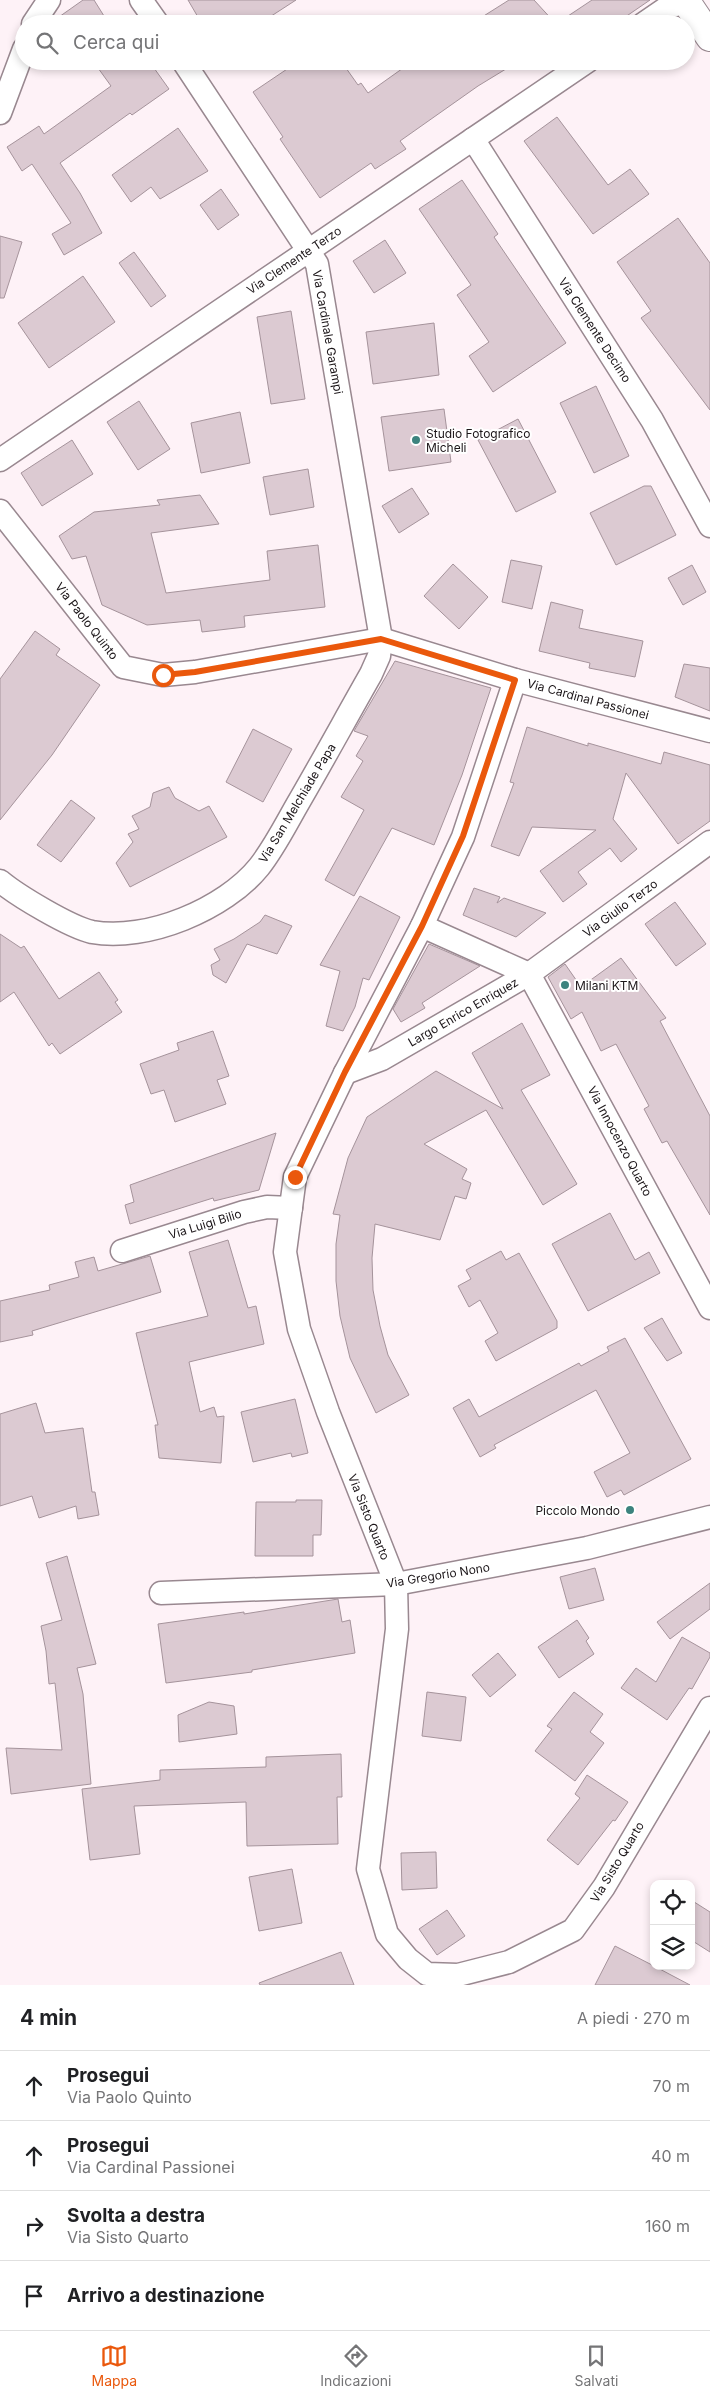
<!DOCTYPE html>
<html lang="it">
<meta charset="utf-8">
<style>
:root{--surface:#fff;--page:#f6f6f6;--text:#202124;--muted:#757577;--line:#e0e0e0;--accent:#ea580c}
body{margin:0;font-family:Inter,sans-serif;background:var(--page);color:var(--text)}
.controls{position:absolute;right:15px;bottom:15px;display:grid;overflow:hidden;border-radius:10px;box-shadow:0 2px 8px #0003}
.controls button{width:45px;height:45px;display:grid;place-items:center;padding:0;border:0;border-bottom:1px solid var(--line);background:var(--surface);color:var(--text);font:25px sans-serif}
.stop{position:absolute;width:15px;height:15px;margin:-11px;border:4px solid #ea580c;border-radius:50%;background:#fff}
.stop.end{background:#ea580c;border-color:#fff;box-shadow:0 1px 5px #0008}
.list{margin:0;padding:0;list-style:none}
h2{display:flex;justify-content:space-between;align-items:center;height:65px;margin:0;padding:0 20px;font-size:21px}
h2 small{font-size:16px;font-weight:400;color:var(--muted)}
.list li{display:grid;grid-template-columns:32px 1fr auto;gap:15px;align-items:center;box-sizing:border-box;height:70px;padding:0 20px;border-top:1px solid var(--line)}
.list b{display:block;font-size:19px;white-space:nowrap}
.list p{margin:0;font-size:16px;white-space:nowrap;color:var(--muted)}
.list em{font-size:16px;font-style:normal;color:var(--muted)}
.icon{flex:none;width:28px;height:28px;fill:none;stroke:currentColor;stroke-width:2;stroke-linecap:round;stroke-linejoin:round}
.map{position:relative;flex:none;width:710px;height:1985px;overflow:hidden}
.search{position:absolute;background:var(--surface);box-shadow:0 2px 8px #0003;left:15px;right:15px;top:15px;height:55px;display:flex;align-items:center;gap:12px;box-sizing:border-box;padding:0 18px;border-radius:28px;color:var(--muted);font-size:19px}
.sheet{height:345px;background:var(--surface)}
nav{display:flex;justify-content:space-around;align-items:center;box-sizing:border-box;height:70px;border-top:1px solid var(--line);background:var(--surface);font-size:14px;color:var(--muted)}
nav a{display:grid;justify-items:center;gap:2px}
nav .on{color:var(--accent)}
.map>svg:first-child{display:block}
.building{fill:#dccad2;stroke:#a5939b}
.lines{fill:none;stroke-linecap:round;stroke-linejoin:round}
.minor-casing{stroke:#998890;stroke-width:25}
.primary-casing{stroke:#998890;stroke-width:30}
.minor{stroke:#fff;stroke-width:22}
.primary{stroke:#fff;stroke-width:28}
.route{stroke:#ea580c;stroke-width:6}
.poi-dot{fill:#3c837e;stroke:#fff;stroke-width:2}
.labels{text-anchor:middle;dominant-baseline:central;stroke-width:4;stroke-linejoin:round;paint-order:stroke}
.street-label{font-size:12px;fill:#1b1518;stroke:#fff}
.poi-label{font-size:12px;fill:#1b1518;stroke:#fff;text-anchor:start}
</style>
<div class="map">
<svg width="710" height="1985" viewBox="0 0 710 1985">
<rect width="100%" height="100%" fill="#fef2f7"/>
<g class="building">
<path d="M83,0H94L109,24H49Z"/>
<path d="M188,0H296L259,24H202Z"/>
<path d="M509,0H534L556,24L592,0H650L615,24H471Z"/>
<path d="M93,61H149L169,89L132,115L130,113L60,163L80,193L102,233L64,255L52,234L71,223L32,164L22,171L7,147L39,126L44,134L111,86Z"/>
<path d="M299,61H341L358,85L361,83L368,93L413,61H519L478,86L400,141L406,149L375,169L371,163L320,198L280,139L283,137L253,92Z"/>
<path d="M557,117L608,185L630,169L649,194L593,234L524,141Z"/>
<path d="M178,128L208,171L160,199L151,187L131,202L112,175Z"/>
<path d="M462,180L498,234L494,237L566,343L493,392L469,356L489,342L457,295L471,285L419,209Z"/>
<path d="M221,189L239,215L218,230L200,205Z"/>
<path d="M678,218L710,263V410L641,318L651,311L617,262Z"/>
<path d="M0,236L22,242L4,298H0Z"/>
<path d="M385,240L406,273L374,293L353,261Z"/>
<path d="M134,252L166,296L151,307L119,263Z"/>
<path d="M83,276L115,322L49,368L18,323Z"/>
<path d="M291,311L305,399L271,404L257,317Z"/>
<path d="M434,323L439,375L373,384L366,332Z"/>
<path d="M596,386L629,456L594,473L560,403Z"/>
<path d="M139,401L170,449L138,470L107,422Z"/>
<path d="M444,409L451,462L389,471L381,417Z"/>
<path d="M240,412L250,463L201,473L191,423Z"/>
<path d="M518,419L556,492L516,512L478,440Z"/>
<path d="M72,440L93,474L42,506L21,473Z"/>
<path d="M308,469L314,507L270,515L263,477Z"/>
<path d="M644,486H651L676,535L616,565L590,513Z"/>
<path d="M412,488L429,514L399,533L382,506Z"/>
<path d="M200,495L219,524L151,533L166,593L270,580L267,551L318,545L325,607L244,616L245,627L202,632L200,620L147,625L102,605L86,556L72,559L59,536L94,512L160,505L157,500Z"/>
<path d="M511,560L542,566L532,609L502,602Z"/>
<path d="M453,564L488,597L459,629L424,596Z"/>
<path d="M692,565L706,592L683,605L668,578Z"/>
<path d="M551,602L583,610L579,628L643,641L635,677L589,668L590,663L539,651Z"/>
<path d="M35,631L60,649L56,655L100,685L52,755L0,820V679Z"/>
<path d="M395,661L491,688L462,775L434,845L392,828L354,896L325,880L364,810L341,797L363,761L356,756L368,736L354,731Z"/>
<path d="M684,664L710,668V711L675,697Z"/>
<path d="M527,727L588,746V743L661,764L664,752L710,765V821L678,844L626,773L613,819L637,849L621,862L610,848L578,872L587,884L563,902L540,871L596,830L532,827L519,856L491,846L514,783L510,782Z"/>
<path d="M253,729L292,749L263,802L226,782Z"/>
<path d="M169,787L175,798L199,811L209,806L227,837L130,887L116,863L133,842L128,834L139,829L132,816L150,807L153,793Z"/>
<path d="M71,800L95,818L61,862L37,845Z"/>
<path d="M474,888L500,897L497,903L504,898L546,913L516,937L463,915Z"/>
<path d="M360,896L400,917L369,980L363,978L355,1007L343,1031L326,1026L340,971L320,965Z"/>
<path d="M675,902L706,944L676,966L645,924Z"/>
<path d="M265,915L292,926L277,954L247,944L226,983L213,975L211,965L220,960L214,949L234,939L260,922Z"/>
<path d="M0,934L21,948L24,946L59,999L99,972L118,1000L115,1002L122,1012L60,1054L52,1043L49,1046L14,992L0,1002Z"/>
<path d="M429,944L480,966L422,1003L425,1008L401,1022L393,1009Z"/>
<path d="M621,958L666,1018L660,1021L710,1116V1215L667,1141L662,1143L644,1109L649,1106L616,1044L601,1051L582,1012L571,1019L548,977L565,964L581,987Z"/>
<path d="M522,1023L550,1075L521,1090L577,1184L543,1205L486,1110L424,1144L467,1169L462,1179L471,1183L466,1199L455,1196L440,1240L375,1224L372,1258L373,1290L380,1326L388,1355L409,1395L376,1413L350,1358L340,1316L336,1281V1244L340,1215L333,1214L348,1158L367,1117L436,1071L503,1109L472,1053Z"/>
<path d="M213,1031L229,1076L217,1080L226,1104L175,1122L164,1090L151,1094L140,1064L179,1050L177,1043Z"/>
<path d="M276,1133L259,1190L214,1201L213,1198L130,1224L125,1205L134,1202L130,1185Z"/>
<path d="M610,1213L635,1260L649,1252L660,1273L588,1311L552,1244Z"/>
<path d="M228,1240L248,1308L256,1306L264,1344L189,1362L200,1412L214,1407L217,1417L224,1416L221,1463L159,1458L155,1425H158L136,1333L208,1316L189,1252Z"/>
<path d="M501,1251L506,1260L519,1253L557,1321V1328L496,1361L485,1341L498,1333L480,1300L469,1307L458,1286L471,1279L466,1270Z"/>
<path d="M150,1256L161,1292L32,1331L33,1335L0,1342V1301L50,1290L49,1285L79,1277L75,1262L94,1257L98,1271Z"/>
<path d="M662,1318L682,1353L667,1361L644,1328Z"/>
<path d="M625,1338L691,1459L624,1495L621,1490L607,1497L594,1472L630,1453L596,1390L494,1445L496,1448L480,1457L453,1408L469,1399L479,1417L579,1363L581,1366L609,1351L607,1347Z"/>
<path d="M295,1399L308,1453L292,1457L291,1453L253,1462L241,1412Z"/>
<path d="M36,1403L45,1433L83,1428L92,1492H95L99,1515L78,1519L76,1506L39,1518L32,1496L0,1506V1414Z"/>
<path d="M296,1500H322L321,1535H313V1556H255L256,1502H296Z"/>
<path d="M67,1556L96,1664L77,1668L83,1694L91,1784L11,1794L6,1748L62,1750L55,1683L49,1684L46,1651L41,1626L62,1620L46,1563Z"/>
<path d="M595,1568L604,1600L569,1609L560,1577Z"/>
<path d="M710,1583V1609L670,1639L657,1622Z"/>
<path d="M338,1599L342,1622L350,1620L355,1653L252,1670V1672L166,1683L158,1624L244,1612V1614Z"/>
<path d="M577,1620L589,1638L586,1641L594,1654L559,1678L538,1647Z"/>
<path d="M682,1637L710,1653V1657L692,1689L689,1688L667,1720L621,1688L636,1668L656,1682Z"/>
<path d="M498,1653L516,1675L490,1697L472,1675Z"/>
<path d="M427,1692L466,1697L461,1741L422,1736Z"/>
<path d="M574,1692L603,1714L590,1732L604,1743L575,1781L535,1751L552,1729L547,1726Z"/>
<path d="M209,1702L234,1706L237,1734L179,1742L178,1715Z"/>
<path d="M341,1754L342,1797H337L338,1844L247,1846L246,1802L134,1806L140,1854L90,1860L82,1789L160,1780V1770L266,1767V1757Z"/>
<path d="M587,1775L628,1802L615,1821L613,1820L578,1865L547,1840L580,1798L575,1794Z"/>
<path d="M436,1852L437,1888L402,1890L401,1853Z"/>
<path d="M292,1869L302,1923L259,1931L249,1877Z"/>
<path d="M691,1900L710,1912V1952L691,1940Z"/>
<path d="M447,1910L465,1936L437,1955L419,1929Z"/>
<path d="M615,1946L654,1966L690,1985H595Z"/>
<path d="M341,1952L354,1985H260L259,1983Z"/>
</g>
<g class="lines">
<defs>
<g id="minor">
<path d="M141,0L158,24"/>
<path d="M33,24L49,0"/>
<path d="M643,24L665,9L688,0"/>
<path d="M0,113L24,49"/>
<path d="M473,139L652,420L710,526"/>
<path d="M0,460L588,61"/>
<path d="M0,511L123,667L163,675L195,672L381,639L515,680L710,731"/>
<path d="M515,680L463,837L422,926L345,1073L295,1177L285,1252L299,1329L328,1412L396,1584L397,1629L368,1869L387,1934L408,1959L427,1974L458,1975L509,1962L573,1930L604,1887L710,1708"/>
<path d="M0,881C18,896 70,927 92,932C147,942 225,909 259,867C274,848 285,826 297,805C322,762 346,718 371,674L379,656L381,639L317,264L183,61"/>
<path d="M422,926L529,974"/>
<path d="M529,974L710,1308"/>
<path d="M345,1073L382,1059L529,974L710,842"/>
<path d="M122,1251L244,1212L267,1207L291,1208"/>
<path d="M161,1593L396,1584L587,1548L710,1517"/>
</g>
<path id="primary" d="M685,0L710,37"/>
</defs>
<use href="#minor" class="minor-casing"/>
<use href="#primary" class="primary-casing"/>
<use href="#minor" class="minor"/>
<use href="#primary" class="primary"/>
</g>
<g class="lines">
<path class="route" d="M163,675L195,672L381,639L515,680L463,836L422,926L345,1072L295,1177"/>
</g>
<g class="poi-dot">
<circle cx="416" cy="440" r="5"/>
<circle cx="565" cy="985" r="5"/>
<circle cx="630" cy="1510" r="5"/>
</g>
<g class="labels">
<g class="street-label">
<text transform="translate(294 260) rotate(-34)">Via Clemente Terzo</text>
<text transform="translate(595 330) rotate(57)">Via Clemente Decimo</text>
<text transform="translate(328 332) rotate(80)">Via Cardinale Garampi</text>
<text transform="translate(87 621) rotate(52)">Via Paolo Quinto</text>
<text transform="translate(588 699) rotate(15)">Via Cardinal Passionei</text>
<text transform="translate(297 803) rotate(-59)">Via San Melchiade Papa</text>
<text transform="translate(620 908) rotate(-36)">Via Giulio Terzo</text>
<text transform="translate(463 1012) rotate(-30)">Largo Enrico Enriquez</text>
<text transform="translate(620 1141) rotate(62)">Via Innocenzo Quarto</text>
<text transform="translate(205 1224) rotate(-17)">Via Luigi Bilio</text>
<text transform="translate(369 1517) rotate(68)">Via Sisto Quarto</text>
<text transform="translate(438 1575) rotate(-9)">Via Gregorio Nono</text>
<text transform="translate(617 1862) rotate(-59)">Via Sisto Quarto</text>
</g>
<g class="poi-label">
<text x="426" y="433">Studio Fotografico<tspan x="426" dy="14">Micheli</tspan></text>
<text x="575" y="985">Milani KTM</text>
<text x="620" y="1510" text-anchor="end">Piccolo Mondo</text>
</g>
</g>
</svg>
<div class="controls">
<button><svg class="icon" aria-label="locate" viewBox="0 0 24 24"><circle cx="12" cy="12" r="6"/><path d="M12 2v4M12 18v4M2 12h4M18 12h4"/></svg></button>
<button><svg class="icon" aria-label="layers" viewBox="0 0 24 24"><path d="M12 4l9 5-9 5-9-5zM3 14l9 5 9-5"/></svg></button>
</div>
<div class="stop" style="left:163px;top:675px"></div>
<div class="stop end" style="left:295px;top:1177px"></div>
<div class="search"><svg class="icon" aria-label="search" viewBox="0 0 24 24"><circle cx="10" cy="10" r="6"/><path d="M15 15l6 6"/></svg>Cerca qui</div>
</div>
<section class="sheet">
<h2>4 min<small>A piedi · 270 m</small></h2>
<ul class="list">
<li><svg class="icon" aria-label="ahead" viewBox="0 0 24 24"><path d="M12 20V5M6 11l6-6 6 6"/></svg><div><b>Prosegui</b><p>Via Paolo Quinto</p></div><em>70 m</em></li>
<li><svg class="icon" aria-label="ahead" viewBox="0 0 24 24"><path d="M12 20V5M6 11l6-6 6 6"/></svg><div><b>Prosegui</b><p>Via Cardinal Passionei</p></div><em>40 m</em></li>
<li><svg class="icon" aria-label="right" viewBox="0 0 24 24"><path d="M7 20v-9h11M14 6l5 5-5 5"/></svg><div><b>Svolta a destra</b><p>Via Sisto Quarto</p></div><em>160 m</em></li>
<li><svg class="icon" aria-label="arrive" viewBox="0 0 24 24"><path d="M6 21V4h12l-3 4 3 4H6"/></svg><div><b>Arrivo a destinazione</b></div></li>
</ul>
</section>
<nav>
<a class="on"><svg class="icon" aria-label="map" viewBox="0 0 24 24"><path d="M3 6l6-2 6 2 6-2v14l-6 2-6-2-6 2zM9 4v14M15 6v14"/></svg>Mappa</a>
<a><svg class="icon" aria-label="directions" viewBox="0 0 24 24"><path d="M12 3l9 9-9 9-9-9zM9 14v-3h6M13 9l2 2-2 2"/></svg>Indicazioni</a>
<a><svg class="icon" aria-label="saved" viewBox="0 0 24 24"><path d="M7 4h10v16l-5-4-5 4z"/></svg>Salvati</a>
</nav>
